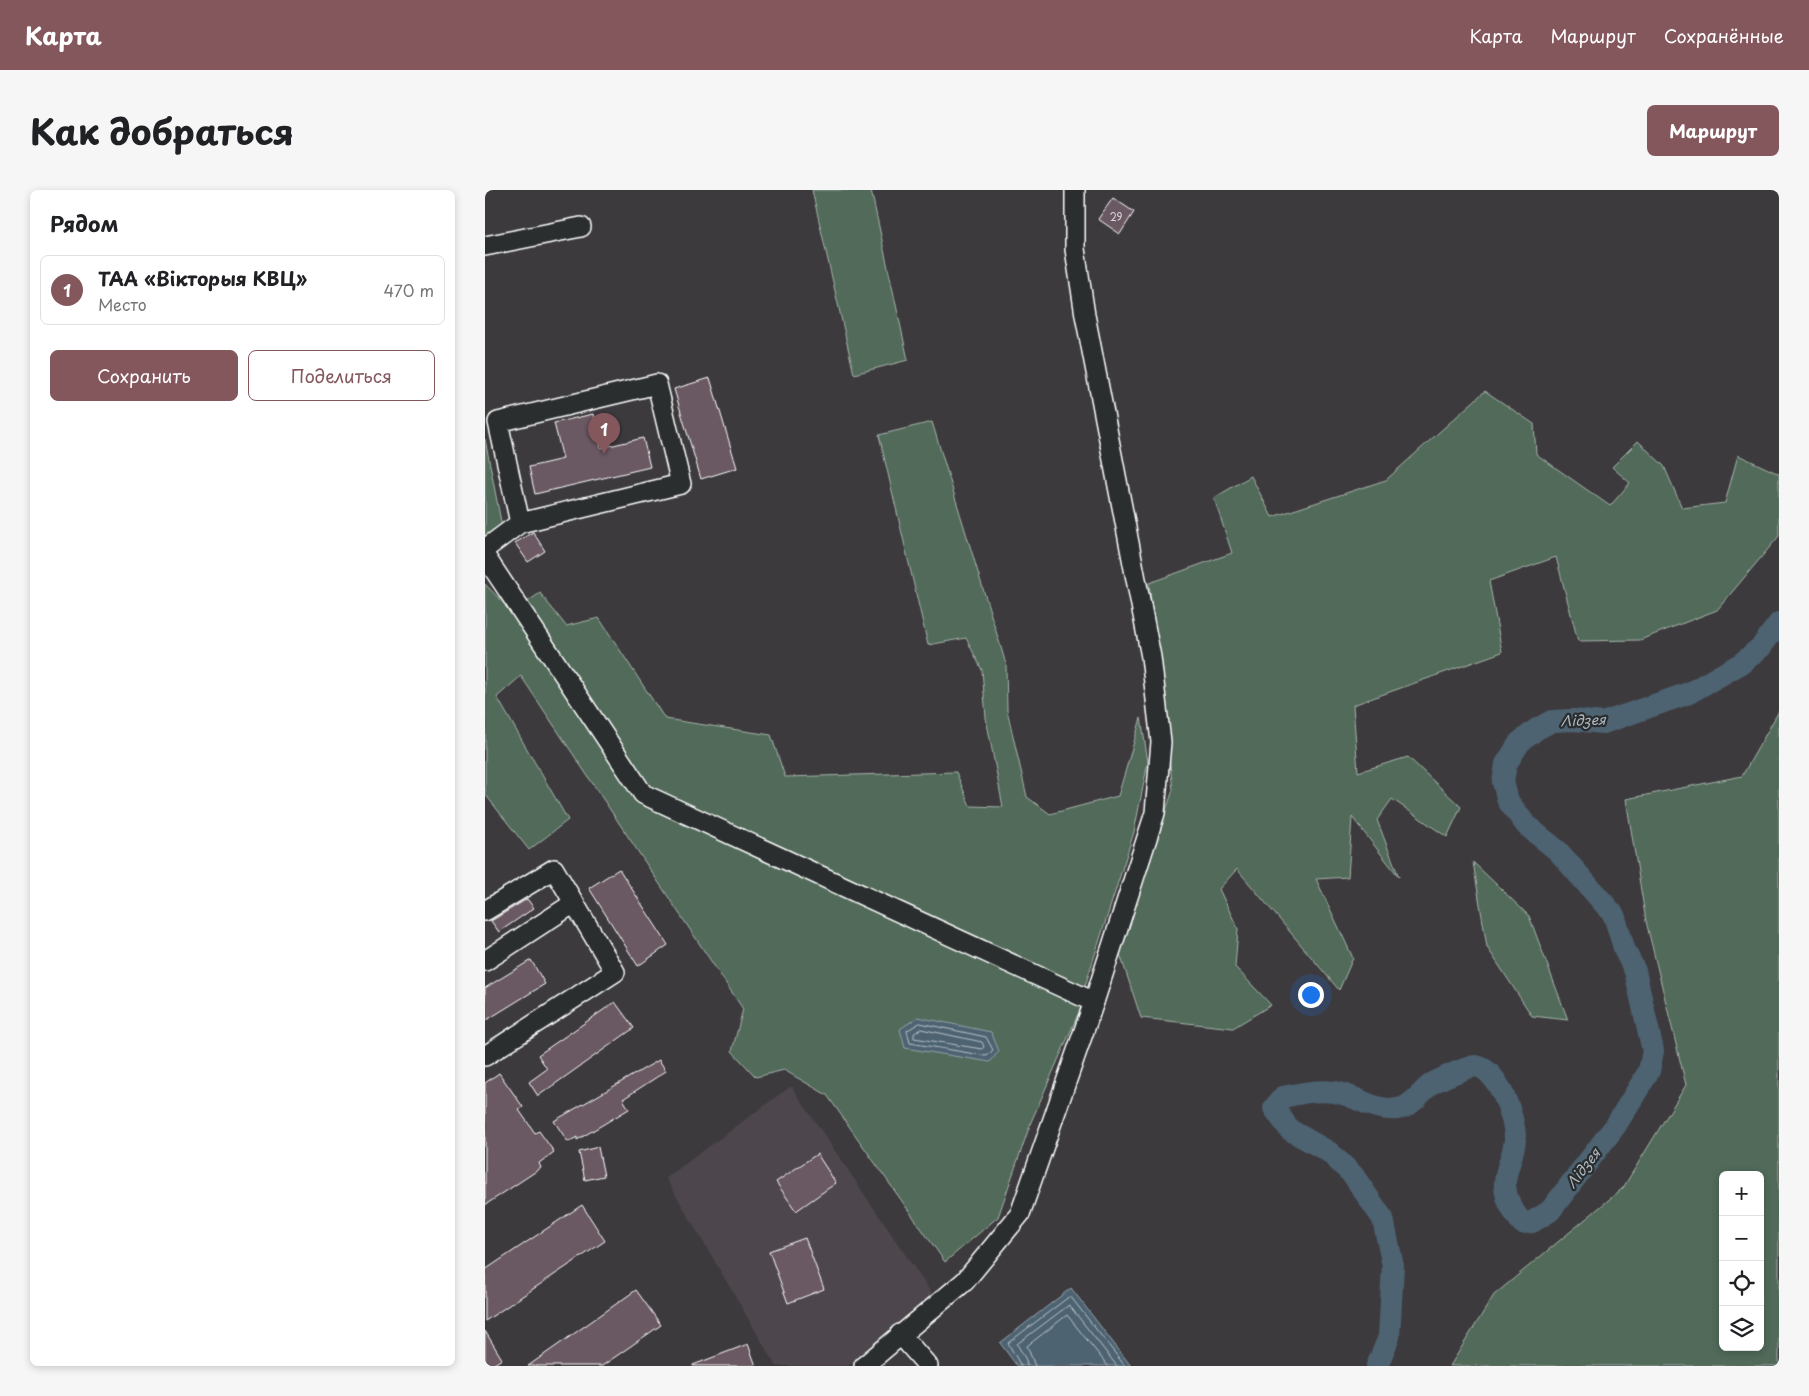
<!DOCTYPE html>
<html lang="ru">
<meta charset="utf-8">
<style>
:root{--surface:#fff;--page:#f6f6f6;--text:#202124;--muted:#757577;--line:#e0e0e0;--accent:#84575d}
body{margin:0;font-family:"Playpen Sans",sans-serif;background:var(--page);color:var(--text)}
.controls{position:absolute;right:15px;bottom:15px;display:grid;overflow:hidden;border-radius:8px;box-shadow:0 2px 8px #0003}
.controls button{width:45px;height:45px;display:grid;place-items:center;padding:0;border:0;border-bottom:1px solid var(--line);background:var(--surface);color:var(--text);font:25px sans-serif}
.you{position:absolute;left:825px;top:804px;width:18px;height:18px;margin:-12px;border:4px solid #fff;border-radius:50%;background:#1a73e8;box-shadow:0 0 0 8px #1a73e833}
.badge{display:grid;place-items:center;width:32px;height:32px;border-radius:50%;background:var(--accent);color:#fff;font-size:16px;font-weight:700}
.pin{position:absolute;translate:-50% -41px;filter:drop-shadow(0 1px 2px #0008)}
.pin::after{content:'';position:absolute;top:26px;width:18px;height:15px;background:inherit;clip-path:polygon(0 0,100% 0,50% 100%)}
.list{margin:0;padding:0;list-style:none}
h2{display:flex;justify-content:space-between;align-items:center;height:65px;margin:0;padding:0 20px;font-size:21px}
h2 small{font-size:16px;font-weight:400;color:var(--muted)}
.list li{display:grid;grid-template-columns:32px 1fr auto;gap:15px;align-items:center;box-sizing:border-box;height:70px;margin:0 10px 10px;padding:0 10px;border:1px solid var(--line);border-radius:8px}
.list b{display:block;font-size:19px;white-space:nowrap}
.list p{margin:0;font-size:16px;white-space:nowrap;color:var(--muted)}
.list em{font-size:16px;font-style:normal;color:var(--muted)}
.actions{display:flex;gap:10px;padding:15px 20px}
.actions a{flex:1;padding:11px 0;border:1px solid var(--accent);border-radius:8px;text-align:center;font-size:18px;color:var(--accent)}
.actions .main{background:var(--accent);color:#fff}
.icon{flex:none;width:28px;height:28px;fill:none;stroke:currentColor;stroke-width:2;stroke-linecap:round;stroke-linejoin:round}
.map{position:relative;flex:none;width:1294px;height:1176px;overflow:hidden;border-radius:8px}
header{display:flex;align-items:center;gap:30px;box-sizing:border-box;height:70px;padding:0 25px;background:var(--accent);color:#fff}
header strong{font-size:24px}
nav{display:flex;gap:28px;margin-inline-start:auto;font-size:18px}
.intro{display:flex;align-items:center;justify-content:space-between;box-sizing:border-box;height:120px;padding:0 30px}
h1{margin:0;font-size:35px}
.button{padding:12px 22px;border-radius:8px;background:var(--accent);color:#fff;font-size:18px;font-weight:700}
main{display:flex;gap:30px;padding:0 30px}
aside{flex:1;background:var(--surface);border-radius:8px;box-shadow:0 2px 8px #0003}
.map>svg:first-child{display:block}
.built{fill:#4e474d}
.green{fill:#516b5a;stroke:#a8b5ac;fill-rule:evenodd}
.water{fill:#4e6472;stroke:#95a2aa}
.lines{fill:none;stroke-linecap:round;stroke-linejoin:round}
.shore{stroke:#b8c1c7;stroke-width:1}
.river{stroke:#4e6472;stroke-width:22}
.building{fill:#6a5962;stroke:#fff}
.minor-casing{stroke:#fff;stroke-width:22}
.minor{stroke:#2a2d2e;stroke-width:19}
.labels{text-anchor:middle;dominant-baseline:central;stroke-width:4.5;stroke-linejoin:round;paint-order:stroke}
.number-label{font-size:10px;fill:#dad6d8}
.water-label{font-size:14px;font-style:italic;fill:#afb9c0;stroke:#2a2d2e}
</style>
<header>
<strong>Карта</strong>
<nav><a>Карта</a><a>Маршрут</a><a>Сохранённые</a></nav>
</header>
<div class="intro"><h1>Как добраться</h1><a class="button">Маршрут</a></div>
<main>
<aside>
<h2>Рядом<small></small></h2>
<ul class="list">
<li><span class="badge">1</span><div><b>ТАА «Вікторыя КВЦ»</b><p>Место</p></div><em>470 m</em></li>
</ul>
<div class="actions"><a class="main">Сохранить</a><a>Поделиться</a></div>
</aside>
<div class="map">
<svg width="1294" height="1176" viewBox="0 0 1294 1176">
<rect width="100%" height="100%" fill="#3d3a3e"/>
<filter id="ink" filterUnits="userSpaceOnUse"><feTurbulence type="fractalNoise" baseFrequency=".02" numOctaves="2"/><feDisplacementMap in="SourceGraphic" scale="10" xChannelSelector="R" yChannelSelector="G"/><feConvolveMatrix kernelMatrix="1 2 1 2 8 2 1 2 1" color-interpolation-filters="sRGB"/></filter>
<g filter="url(#ink)">
<path class="built" d="M306,896L447,1104L363,1176H291L181,988Z"/>
<g class="green">
<path d="M327,0H386L423,170L369,184Z"/>
<path d="M1000,201L1049,234L1051,264L1125,316L1145,293L1127,277L1153,251L1179,276L1197,318L1240,313L1253,265L1294,284V346L1232,420L1155,450L1093,451L1071,367L1004,391L1017,462L868,515L873,582L923,567L976,617L962,647L907,609L892,630L914,687L867,627L863,687L831,689L868,768L854,800L752,679L734,699L753,739L750,777L786,815L748,838L656,828L633,758L688,600L664,393L747,363L729,308L766,286L787,327L901,290Z"/>
<path d="M447,232L521,474L522,520L542,607L565,624L633,606L656,528L663,572L649,642L599,799L161,600L39,414L55,403L81,436L114,428L180,529L286,545L300,587L471,582L485,616L518,617L501,528L497,480L481,448L443,455L394,245Z"/>
<path d="M0,249L17,337L0,349Z"/>
<path d="M0,394L33,428L153,608L597,815L546,932L513,1027L460,1072L342,905L299,880L271,887L247,861L258,819L36,486L12,507L83,630L44,660L0,604Z"/>
<path d="M1294,521V1176H965L1009,1105L1138,998L1201,895L1161,731L1141,609L1257,586ZM1238,985H1275V1157H1238Z"/>
<path d="M988,672L1044,726L1083,830L1047,826L1002,757Z"/>
</g>
<g class="water">
<path d="M433,827L506,842L514,861L505,872L420,858L415,839Z"/>
<path d="M586,1098L646,1176H532L515,1153Z"/>
</g>
<g class="lines">
<g class="shore">
<path d="M435,833L501,847L508,860L502,866L425,853L422,841Z"/>
<path d="M436,839L497,852L499,857L497,859L429,848V844Z"/>
<path d="M536,1176L523,1153L585,1106L640,1176"/>
<path d="M542,1176L541,1170L532,1154L584,1115L632,1176"/>
<path d="M550,1176L542,1156L582,1125L623,1176"/>
</g>
<path class="river" d="M892,1176L904,1147L908,1076L898,1029L868,985L844,962L805,940L789,918L798,907C817,903 839,898 858,904C877,910 891,921 912,919C926,918 935,903 945,895C950,891 984,876 990,876C1013,878 1030,928 1030,948C1030,964 1019,980 1020,996C1021,1011 1028,1021 1037,1033L1047,1032L1065,1021L1131,935L1164,881L1168,861L1150,781L1140,761L1129,725L1073,661L1041,635L1023,611L1018,592L1021,574L1035,552L1052,539L1067,531L1089,530L1118,533L1204,503L1257,473L1276,457L1294,433"/>
</g>
<g class="building">
<path d="M628,8L649,22L635,44L613,29Z"/>
<path d="M225,188L252,278L216,289L189,199Z"/>
<path d="M108,224L116,258L158,248L165,277L50,304L44,277L78,269L69,233Z"/>
<path d="M48,342L60,361L43,372L30,353Z"/>
<path d="M134,679L183,755L153,776L104,698Z"/>
<path d="M42,709L49,718L14,742L6,731Z"/>
<path d="M46,770L60,794L0,831V798Z"/>
<path d="M130,812L149,838L53,906L44,892L62,879L53,865Z"/>
<path d="M174,870L181,881L138,909L144,919L92,950V947L83,952L69,931Z"/>
<path d="M14,883L38,917L34,920L50,943L54,941L69,962L54,973L56,978L0,1015V893Z"/>
<path d="M113,957L119,986L100,990L94,962Z"/>
<path d="M332,964L351,993L311,1021L291,992Z"/>
<path d="M97,1015L120,1051L0,1131V1080Z"/>
<path d="M320,1048L339,1099L303,1113L284,1061Z"/>
<path d="M151,1100L176,1135L117,1176H43Z"/>
<path d="M0,1141L17,1169L6,1176H0Z"/>
<path d="M263,1154L271,1176H208V1175Z"/>
</g>
<g class="lines">
<defs>
<g id="minor">
<path d="M0,56L96,37"/>
<path d="M0,359L35,333L196,294L172,194L13,232L35,333"/>
<path d="M0,366L158,604L609,812"/>
<path d="M0,721L69,679L130,782L0,866"/>
<path d="M0,771L89,713"/>
<path d="M415,1144L443,1176"/>
<path d="M379,1176L480,1091L535,1024L609,812L670,623L676,552L666,467L600,125L590,59V0"/>
</g>
</defs>
<use href="#minor" class="minor-casing"/>
<use href="#minor" class="minor"/>
</g>
</g>
<g class="labels">
<g class="number-label">
<text x="631" y="26">29</text>
</g>
<g class="water-label">
<text transform="translate(1098 530) rotate(-2)">Лідзея</text>
<text transform="translate(1098 978) rotate(-52)">Лідзея</text>
</g>
</g>
</svg>
<div class="controls">
<button>+</button>
<button>−</button>
<button><svg class="icon" aria-label="locate" viewBox="0 0 24 24"><circle cx="12" cy="12" r="6"/><path d="M12 2v4M12 18v4M2 12h4M18 12h4"/></svg></button>
<button><svg class="icon" aria-label="layers" viewBox="0 0 24 24"><path d="M12 4l9 5-9 5-9-5zM3 14l9 5 9-5"/></svg></button>
</div>
<div class="you"></div>
<div class="pin badge" style="left:119px;top:264px">1</div>
</div>
</main>
